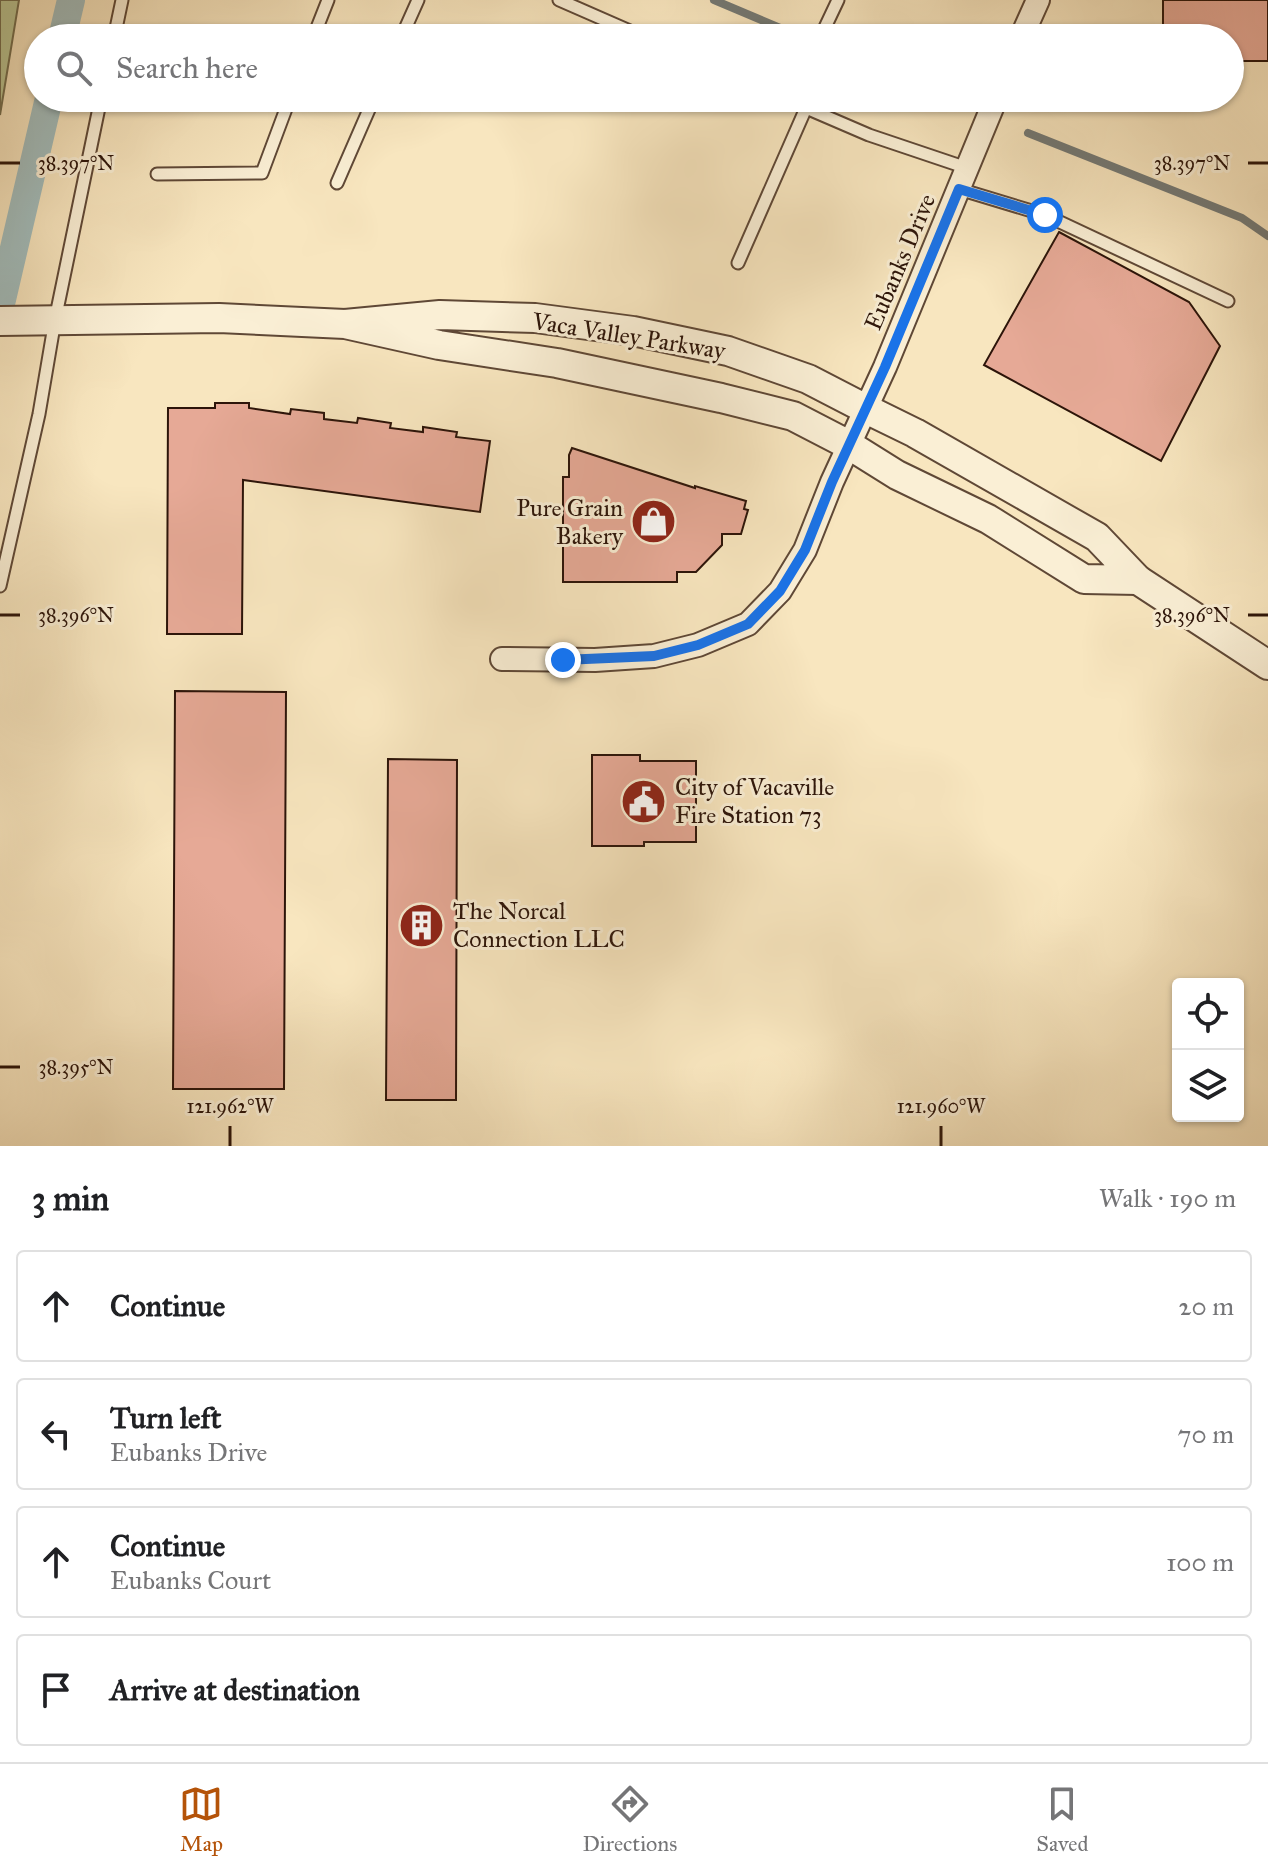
<!DOCTYPE html>
<meta charset="utf-8">
<style>
:root{--surface:#fff;--page:#f6f6f6;--text:#202124;--muted:#757577;--line:#e0e0e0;--accent:#b45309}
body{margin:0;font-family:"IM FELL Great Primer",serif;background:var(--page);color:var(--text)}
.controls{position:absolute;right:24px;bottom:24px;display:grid;overflow:hidden;border-radius:8px;box-shadow:0 2px 6px #0004}
.controls button{width:72px;height:72px;display:grid;place-items:center;padding:0;border:0;border-bottom:2px solid var(--line);background:var(--surface);color:var(--text);font:40px sans-serif}
.stop{position:absolute;width:24px;height:24px;margin:-18px;border:6px solid #1a73e8;border-radius:50%;background:#fff}
.stop.end{background:#1a73e8;border-color:#fff;box-shadow:0 2px 8px #0008}
.list{margin:0;padding:0;list-style:none}
h2{display:flex;justify-content:space-between;align-items:center;height:104px;margin:0;padding:0 32px;font-size:34px}
h2 small{font-size:26px;font-weight:400;color:var(--muted)}
.list li{display:grid;grid-template-columns:52px 1fr auto;gap:24px;align-items:center;box-sizing:border-box;height:112px;margin:0 16px 16px;padding:0 16px;border:2px solid var(--line);border-radius:8px}
.list b{display:block;font-size:30px;white-space:nowrap}
.list p{margin:0;font-size:26px;white-space:nowrap;color:var(--muted)}
.list em{font-size:26px;font-style:normal;color:var(--muted)}
.icon{flex:none;width:44px;height:44px;fill:none;stroke:currentColor;stroke-width:2;stroke-linecap:round;stroke-linejoin:round}
.map{position:relative;flex:none;width:1268px;height:1146px;overflow:hidden}
.search{position:absolute;background:var(--surface);box-shadow:0 2px 6px #0004;left:24px;right:24px;top:24px;height:88px;display:flex;align-items:center;gap:20px;box-sizing:border-box;padding:0 28px;border-radius:44px;color:var(--muted);font-size:30px}
.sheet{height:616px;background:var(--surface)}
nav{display:flex;justify-content:space-around;align-items:center;box-sizing:border-box;height:112px;border-top:2px solid var(--line);background:var(--surface);font-size:22px;color:var(--muted)}
nav a{display:grid;justify-items:center;gap:4px}
nav .on{color:var(--accent)}
.map>svg:first-child{display:block}
.green{fill:#bac694;stroke:#736d4e;stroke-width:2}
.lines{fill:none;stroke-linecap:round;stroke-linejoin:round}
.stream{stroke:#737975;stroke-width:8}
.canal{stroke:#a2bdbd;stroke-width:28}
.building{fill:#e6a996;stroke:#2c1409;stroke-width:2}
.service-casing{stroke:#5f4836;stroke-width:15}
.minor-casing{stroke:#5f4836;stroke-width:26}
.tertiary-casing{stroke:#5f4836;stroke-width:32}
.service{stroke:#faefd5;stroke-width:11}
.minor{stroke:#faefd5;stroke-width:22}
.tertiary{stroke:#faefd5;stroke-width:28}
.route{stroke:#1a73e8;stroke-width:10}
.ticks{fill:none;stroke:#2c1409;stroke-width:3}
.labels{text-anchor:middle;dominant-baseline:central;stroke-width:6;stroke-linejoin:round;paint-order:stroke}
.street-label{font-size:24px;fill:#2c1409;stroke:#faefd5}
.poi-label{font-size:24px;fill:#2c1409;stroke:#faefd5;text-anchor:start}
.ticks-label{font-size:20px;text-anchor:middle;fill:#2c1409;stroke:#faefd5;stroke-width:6;stroke-linejoin:round;paint-order:stroke}
</style>
<div class="map">
<svg width="1268" height="1146" viewBox="0 0 1268 1146">
<rect width="100%" height="100%" fill="#f8e6bf"/>
<filter id="stains"><feTurbulence type="fractalNoise" baseFrequency=".0025" numOctaves="4"/><feColorMatrix values="0 0 0 0 .2 0 0 0 0 .09 0 0 0 0 .02 0 0 0 .5 -.17"/></filter>
<radialGradient id="worn" r=".72"><stop offset=".6" stop-color="#630" stop-opacity="0"/><stop offset="1" stop-color="#630" stop-opacity=".3"/></radialGradient>
<path class="green" d="M0,0H19L0,115Z"/>
<g class="lines">
<g class="stream">
<path d="M714,0L792,33"/>
<path d="M1028,133L1242,218L1268,236"/>
</g>
<g class="canal">
<path d="M62,38L71,0"/>
<path d="M0,308L49,98"/>
</g>
</g>
<g class="building">
<path d="M1163,0H1268V61H1230V38H1163Z"/>
<path d="M1059,232L1189,302L1220,346L1161,461L984,365Z"/>
<path d="M215,403H249V408L290,414L291,409L324,413V419L357,423L358,418L391,423L390,428L423,432V427L457,432L456,437L490,441L480,512L243,480L242,634H167L168,408H215Z"/>
<path d="M572,448L695,488V486L746,501L744,509L748,510L741,534H722V545L696,572H677V582H563V477H569V455Z"/>
<path d="M175,691L286,692L284,1089H173Z"/>
<path d="M592,755H640V761H696V842H644V846H592Z"/>
<path d="M388,759L457,760L456,1100H386Z"/>
</g>
<g class="lines">
<defs>
<g id="service">
<path d="M559,0L646,38"/>
<path d="M114,38L122,0"/>
<path d="M313,38L328,0"/>
<path d="M401,38L418,0"/>
<path d="M820,38L838,0"/>
<path d="M783,98L869,135L967,168"/>
<path d="M157,174L262,173L290,98"/>
<path d="M337,183L374,98"/>
<path d="M959,189L1045,215L1228,301"/>
<path d="M738,263L806,108"/>
<path d="M0,586L39,414L55,320L101,98"/>
</g>
<g id="minor">
<path d="M1021,38L1038,0"/>
<path d="M502,659L595,660L654,656L698,645L748,624L780,591L805,550L832,482L885,367L996,98"/>
</g>
<g id="tertiary">
<path d="M0,321L219,318L345,324L440,315L535,318L633,331L728,351L808,379L866,409L915,433L1097,537L1138,580L1084,579L988,519L897,475L849,445L793,416L721,398L557,363L439,345L345,324"/>
<path d="M1138,580L1268,665"/>
</g>
</defs>
<use href="#service" class="service-casing"/>
<use href="#minor" class="minor-casing"/>
<use href="#tertiary" class="tertiary-casing"/>
<use href="#service" class="service"/>
<use href="#minor" class="minor"/>
<use href="#tertiary" class="tertiary"/>
</g>
<g class="lines">
<path class="route" d="M563,660L654,656L698,645L748,624L780,591L805,550L832,482L885,367L959,189L1045,215"/>
</g>
<path class="ticks" d="M0,163H20M1248,163H1268M0,615H20M1248,615H1268M0,1067H20M230,1126V1146M941,1126V1146"/>
<defs>
<symbol id="shop-disc" viewBox="-11 -11 22 22"><circle r="9.5" fill="#8f2418" stroke="#faefd5"/><path d="M-5-2.5h2.3a2.7 3.5 0 0 1 5.4 0H5L5.5 6h-11ZM-1.5-2.5h3a1.5 2.3 0 0 0-3 0Z" fill="#fff"/></symbol>
<symbol id="civic-disc" viewBox="-11 -11 22 22"><circle r="9.5" fill="#8f2418" stroke="#faefd5"/><path d="M-.6-6.5H3V-4.5H.6V-3L4-1V1h2V6H-6V1h2V-1L-.6-3ZM-1.2 2.5V6h2.4V2.5Z" fill="#fff"/></symbol>
<symbol id="building-disc" viewBox="-11 -11 22 22"><circle r="9.5" fill="#8f2418" stroke="#faefd5"/><path d="M-4-6H4V6H1V3H-1V6H-4ZM-2.5-4.3h1.7v1.8h-1.7ZM.8-4.3h1.7v1.8H.8ZM-2.5-1h1.7V.8h-1.7ZM.8-1h1.7V.8H.8Z" fill="#fff"/></symbol>
</defs>
<g fill-rule="evenodd">
<use href="#shop-disc" x="628" y="496" width="51" height="51"/>
<use href="#civic-disc" x="618" y="776" width="51" height="51"/>
<use href="#building-disc" x="396" y="900" width="51" height="51"/>
</g>
<g class="labels">
<g class="street-label">
<text transform="translate(900 262) rotate(-67)">Eubanks Drive</text>
<text transform="translate(629 336) rotate(9)">Vaca Valley Parkway</text>
</g>
<g class="poi-label">
<text x="623" y="508" text-anchor="end">Pure Grain<tspan x="623" dy="28">Bakery</tspan></text>
<text x="675" y="787">City of Vacaville<tspan x="675" dy="28">Fire Station 73</tspan></text>
<text x="453" y="911">The Norcal<tspan x="453" dy="28">Connection LLC</tspan></text>
</g>
</g>
<g class="ticks-label">
<text x="76" y="170">38.397°N</text>
<text x="1192" y="170">38.397°N</text>
<text x="76" y="622">38.396°N</text>
<text x="1192" y="622">38.396°N</text>
<text x="76" y="1074">38.395°N</text>
<text x="230" y="1113">121.962°W</text>
<text x="941" y="1113">121.960°W</text>
</g>
<rect width="100%" height="100%" filter="url(#stains)"/>
<rect width="100%" height="100%" fill="url(#worn)"/>
</svg>
<div class="controls">
<button><svg class="icon" aria-label="locate" viewBox="0 0 24 24"><circle cx="12" cy="12" r="6"/><path d="M12 2v4M12 18v4M2 12h4M18 12h4"/></svg></button>
<button><svg class="icon" aria-label="layers" viewBox="0 0 24 24"><path d="M12 4l9 5-9 5-9-5zM3 14l9 5 9-5"/></svg></button>
</div>
<div class="stop" style="left:1045px;top:215px"></div>
<div class="stop end" style="left:563px;top:660px"></div>
<div class="search"><svg class="icon" aria-label="search" viewBox="0 0 24 24"><circle cx="10" cy="10" r="6"/><path d="M15 15l6 6"/></svg>Search here</div>
</div>
<section class="sheet">
<h2>3 min<small>Walk · 190 m</small></h2>
<ul class="list">
<li><svg class="icon" aria-label="ahead" viewBox="0 0 24 24"><path d="M12 20V5M6 11l6-6 6 6"/></svg><div><b>Continue</b></div><em>20 m</em></li>
<li><svg class="icon" aria-label="left" viewBox="0 0 24 24"><path d="M17 20v-9H6M10 6l-5 5 5 5"/></svg><div><b>Turn left</b><p>Eubanks Drive</p></div><em>70 m</em></li>
<li><svg class="icon" aria-label="ahead" viewBox="0 0 24 24"><path d="M12 20V5M6 11l6-6 6 6"/></svg><div><b>Continue</b><p>Eubanks Court</p></div><em>100 m</em></li>
<li><svg class="icon" aria-label="arrive" viewBox="0 0 24 24"><path d="M6 21V4h12l-3 4 3 4H6"/></svg><div><b>Arrive at destination</b></div></li>
</ul>
</section>
<nav>
<a class="on"><svg class="icon" aria-label="map" viewBox="0 0 24 24"><path d="M3 6l6-2 6 2 6-2v14l-6 2-6-2-6 2zM9 4v14M15 6v14"/></svg>Map</a>
<a><svg class="icon" aria-label="directions" viewBox="0 0 24 24"><path d="M12 3l9 9-9 9-9-9zM9 14v-3h6M13 9l2 2-2 2"/></svg>Directions</a>
<a><svg class="icon" aria-label="saved" viewBox="0 0 24 24"><path d="M7 4h10v16l-5-4-5 4z"/></svg>Saved</a>
</nav>
